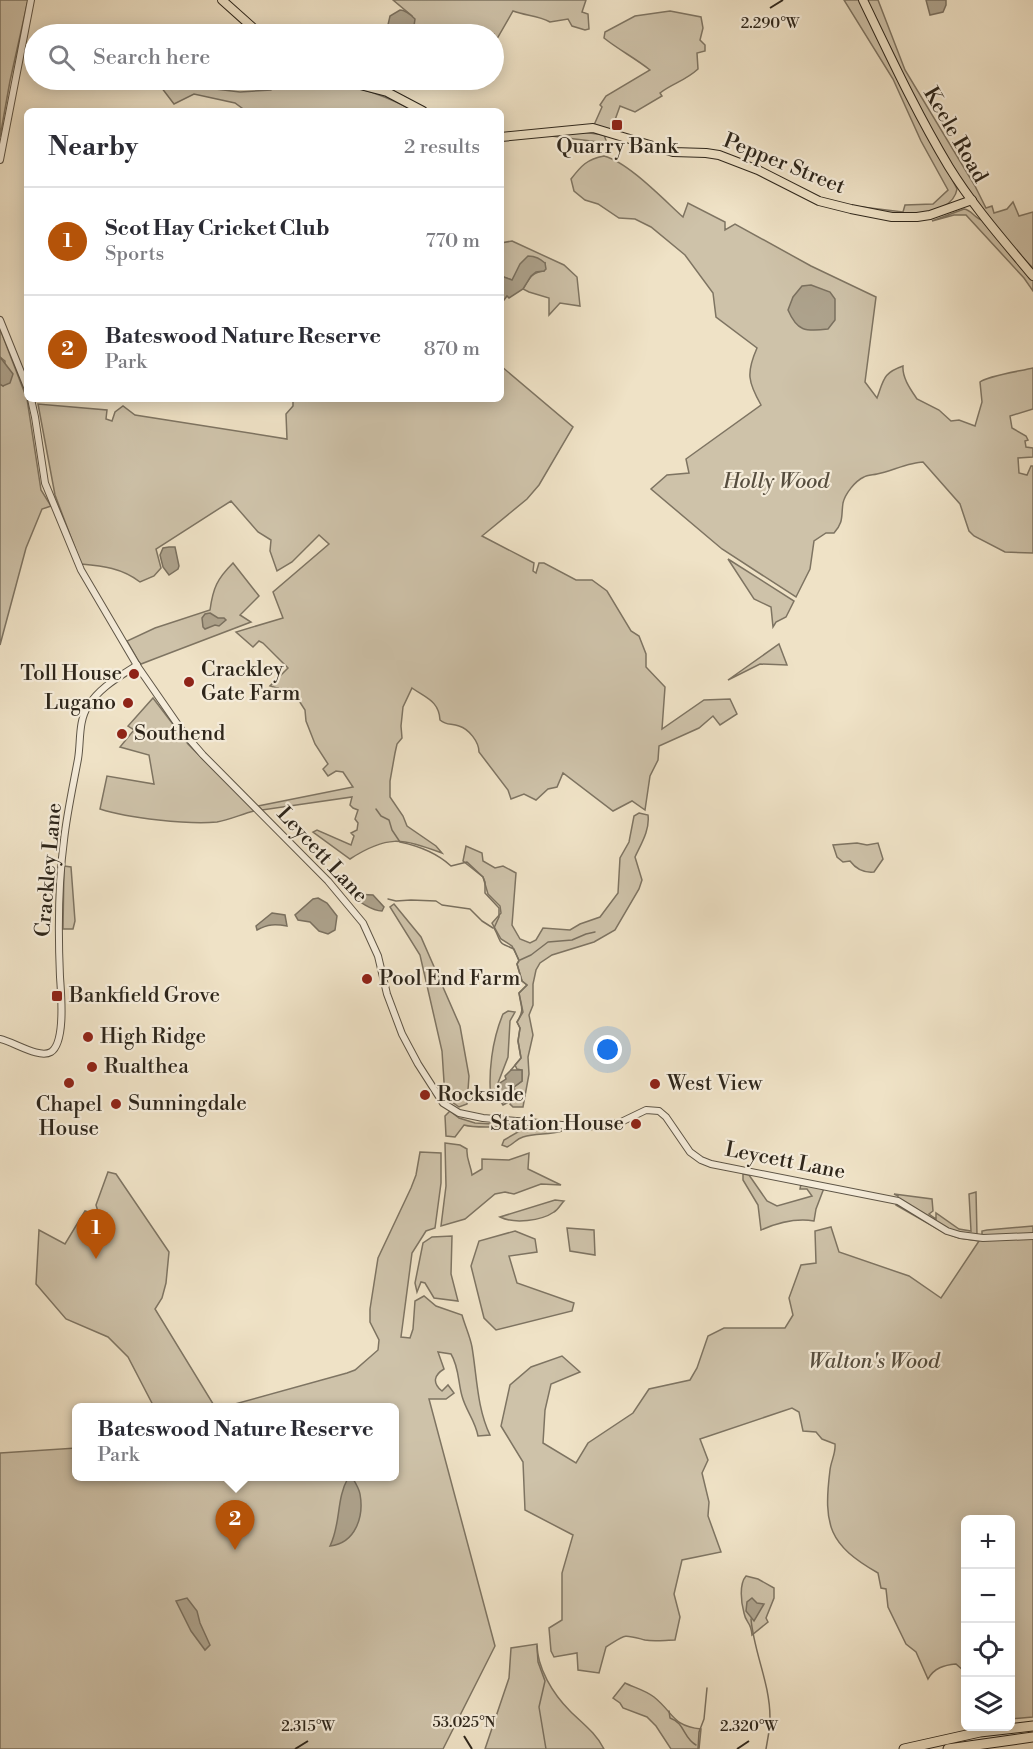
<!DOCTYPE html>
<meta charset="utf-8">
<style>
:root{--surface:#fff;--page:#f2f2f3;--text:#2b2b33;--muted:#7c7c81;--line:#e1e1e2;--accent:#b45309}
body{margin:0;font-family:"Libre Bodoni",serif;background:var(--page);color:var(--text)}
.controls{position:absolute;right:18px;bottom:18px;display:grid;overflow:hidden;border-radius:9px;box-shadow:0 3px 15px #0003}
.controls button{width:54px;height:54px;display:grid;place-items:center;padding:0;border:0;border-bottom:2px solid var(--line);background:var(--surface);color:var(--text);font:30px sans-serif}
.you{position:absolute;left:608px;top:1050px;width:21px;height:21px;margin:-15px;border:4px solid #fff;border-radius:50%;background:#1a73e8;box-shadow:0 0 0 9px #1a73e833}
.badge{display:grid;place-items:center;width:39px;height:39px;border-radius:50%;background:var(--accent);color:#fff;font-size:20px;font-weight:700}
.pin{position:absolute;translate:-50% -50px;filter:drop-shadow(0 2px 3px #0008)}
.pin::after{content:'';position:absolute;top:32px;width:21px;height:18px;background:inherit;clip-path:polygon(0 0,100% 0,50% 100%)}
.popup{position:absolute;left:72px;top:1403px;width:327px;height:78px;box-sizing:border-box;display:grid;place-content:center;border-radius:9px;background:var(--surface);filter:drop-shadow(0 2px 4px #0005);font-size:20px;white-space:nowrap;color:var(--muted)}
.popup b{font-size:22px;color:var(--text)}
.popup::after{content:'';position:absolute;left:50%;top:100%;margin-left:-12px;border:12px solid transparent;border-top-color:var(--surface)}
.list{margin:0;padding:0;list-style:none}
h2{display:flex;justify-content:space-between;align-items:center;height:78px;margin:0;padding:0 24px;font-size:26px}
h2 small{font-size:20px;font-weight:400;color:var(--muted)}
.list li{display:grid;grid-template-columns:39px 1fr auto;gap:18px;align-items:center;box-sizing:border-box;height:108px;padding:0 24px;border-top:2px solid var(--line)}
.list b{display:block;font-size:22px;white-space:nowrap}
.list p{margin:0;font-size:20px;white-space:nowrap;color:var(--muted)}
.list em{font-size:20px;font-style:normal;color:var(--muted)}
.icon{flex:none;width:33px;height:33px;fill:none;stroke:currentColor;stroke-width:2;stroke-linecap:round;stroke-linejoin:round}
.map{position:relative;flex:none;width:1033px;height:1749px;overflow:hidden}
.search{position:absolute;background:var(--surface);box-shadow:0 3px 15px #0003;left:24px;top:24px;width:480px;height:66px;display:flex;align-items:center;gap:15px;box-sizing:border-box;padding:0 21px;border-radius:33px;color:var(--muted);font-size:22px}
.panel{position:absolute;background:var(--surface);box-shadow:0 3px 15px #0003;left:24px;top:108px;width:480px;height:294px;border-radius:9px}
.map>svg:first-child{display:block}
.green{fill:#cec2a9;stroke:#7e7462;stroke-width:1.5}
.water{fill:#ada28c;stroke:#7a705f;stroke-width:1.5}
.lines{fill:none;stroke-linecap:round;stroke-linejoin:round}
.stream{stroke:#7a705f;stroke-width:1.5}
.minor-casing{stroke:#5e5546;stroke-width:8}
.major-casing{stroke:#2e261b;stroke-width:10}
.highway-casing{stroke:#2e261b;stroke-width:11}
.minor{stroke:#f5ecda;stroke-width:6}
.major{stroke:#efe2c6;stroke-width:8}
.highway{stroke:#efe2c6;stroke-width:9}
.ticks{fill:none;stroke:#2e261b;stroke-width:2}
.poi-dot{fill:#8f2418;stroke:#f5ecda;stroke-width:2}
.labels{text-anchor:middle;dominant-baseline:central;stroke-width:4.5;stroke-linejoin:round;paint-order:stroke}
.street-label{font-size:21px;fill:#2e261b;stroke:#f5ecda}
.poi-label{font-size:21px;fill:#2e261b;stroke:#f5ecda;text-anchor:start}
.park-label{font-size:21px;font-style:italic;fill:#564d3e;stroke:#f5ecda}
.ticks-label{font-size:15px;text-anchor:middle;fill:#2e261b;stroke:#f5ecda;stroke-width:4.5;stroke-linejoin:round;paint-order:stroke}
</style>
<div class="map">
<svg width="1033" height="1749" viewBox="0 0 1033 1749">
<rect width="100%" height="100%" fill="#efe2c6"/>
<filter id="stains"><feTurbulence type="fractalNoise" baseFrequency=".00333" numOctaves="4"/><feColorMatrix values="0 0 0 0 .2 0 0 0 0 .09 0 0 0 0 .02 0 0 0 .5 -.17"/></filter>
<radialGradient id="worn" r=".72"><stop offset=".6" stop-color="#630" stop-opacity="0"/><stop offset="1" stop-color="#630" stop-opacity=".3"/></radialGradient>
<g class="green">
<path d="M0,0H28L10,81L0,137Z"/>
<path d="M393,0H586L582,12L588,14L589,29L585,30L572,26L568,19L550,22C538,15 526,16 513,11L494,44V34C468,34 436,40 414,26L412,16Z"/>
<path d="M844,0H860L957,189C952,221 883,217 862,207L903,212L905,205L933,204L948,190L921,141L893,79Z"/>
<path d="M866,0H878L905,70L975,186L986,208L992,206L994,213L1007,209L1013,202L1019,216L1033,212V268C957,196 912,93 866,0Z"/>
<path d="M670,11L701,17L703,28L700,40L705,45V51L697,53L698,69C685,81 673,83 660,93L662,96L635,112L620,106L611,131L594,125L602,107L600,105L606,96L650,70C635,58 619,50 604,38L605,32L635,16Z"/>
<path d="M304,80C343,80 380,93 415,111H246L235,103L194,94L174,104L161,87L190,86L240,92L271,90L274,84Z"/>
<path d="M582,132L604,135L607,143L551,136Z"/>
<path d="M604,156C628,162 664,200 683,217L688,203L725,222V230L735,224L811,266L876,297L865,382L877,398C884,379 883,373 903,366C902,378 911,390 917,399L939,410L951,421L959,420L975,426L982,402L980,382C987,376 1021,371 1033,368V409L1010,416L1012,428L1026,436L1028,440L1025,441L1026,447L1033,448V457L1018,458L1019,473L1027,475L1031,466H1033V553L1005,552L974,536L969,531L960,504L923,462C911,462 891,471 877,474C873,475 867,475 864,477C855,481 845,494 843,503C841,516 844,522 834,533H826L814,541L810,569L796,597L722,549L651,489L667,475L689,473L686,459L761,405C748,382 746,373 757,348L716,317L713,293L685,255L651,227L635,219L619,218L598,204L585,200L574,191L571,179C581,166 587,159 604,156Z"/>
<path d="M964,209C972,210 975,219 982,220L1033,281V291L1024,278L966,215H954L932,221Z"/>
<path d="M512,241L564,265L577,277L580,306L560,303L549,315V298L529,292L523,289C529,279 532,272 544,271L545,263L512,280L501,276V243Z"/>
<path d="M0,329L27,399L41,490L51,506L42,509L26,548L0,645V384L3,386L5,361L0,357Z"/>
<path d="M501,366L573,427L539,485L527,499L482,536L534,563L533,571L536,573L539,563H544L576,580H592L607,591L631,631L639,636L646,654V667L665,687L662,729L704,700L730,699L737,714L720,725L713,716L699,728L659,746L658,760L650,776L645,810L632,801L613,811L563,773L557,787L548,789L536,800L524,794L511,799L508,790L479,752C479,742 469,729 459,726C451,723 447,726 440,720C439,701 426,698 412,688L403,707L401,726L402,738L397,744L395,753L390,781V797L403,816L407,826L436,846L442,853C401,838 387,835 350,859L313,832L317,830L351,845L354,836L351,833L357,830L358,823L355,819L358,810L353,808L350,805L352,797L262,810L258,806L353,787L343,772L336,771L328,776L323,769L328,764L315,744L306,721L305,710L294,693L270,686L288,668L263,643L259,641L253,647L236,632L283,618L273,592L329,544L319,535L292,562L277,571L270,551L271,540L258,532L231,501L156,549L161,568L154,576L140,582C122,568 103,566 81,564L55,495L38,404L107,410L106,419L112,421L115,412L123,406L135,415L287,439L286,414L293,406V399H501Z"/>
<path d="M728,559L794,601L786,617L776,622L773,627L771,607L754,599Z"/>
<path d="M233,563L259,596L240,615L251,622L154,659L141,664L139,662L127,641L155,628L210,610C213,588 217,579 233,563Z"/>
<path d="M779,644L787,665L760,664L728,680Z"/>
<path d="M153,698L188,744L254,811C242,814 229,820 217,822C189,825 128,818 100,809L107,776L154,784L149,755L120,747L134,730L128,726Z"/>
<path d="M639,813L648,815C650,830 641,844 635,857L642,880L639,889L615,930L594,942L552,955L540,963L536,970L533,984V1005L529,1015L533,1035L528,1057L529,1074L523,1107H513L510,1104L514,1097V1087L522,1081V1070L517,1069L515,1065L521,1058L518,1041L520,1028L517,1022L523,1012L519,993L527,985L522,981L517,964L519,960L512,946L501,939L492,923L501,913L500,906L488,894L483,877L463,861L466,846L482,853L483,861L495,868L503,866L516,873L512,925L520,939L530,943L536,940L543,928L570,930L580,924L600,917L618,893L620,858L629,842L634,816Z"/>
<path d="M857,843L867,845L878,843L883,859L874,872C864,873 856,869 850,861L843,862L837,857L833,845Z"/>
<path d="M64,866L71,867L75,921L73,929H63Z"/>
<path d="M394,904L421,937L460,1026L469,1076L467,1104L459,1107L445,1097L442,1051L420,955L390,907Z"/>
<path d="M508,1011L515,1012L510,1021L508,1057L498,1083L493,1101H491C488,1073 492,1040 503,1014Z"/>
<path d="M450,1111L459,1118L475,1123L563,1128L562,1131C549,1135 536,1133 523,1137C516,1139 514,1144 507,1147L502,1145L504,1140L518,1132C503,1123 481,1130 464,1125L455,1137L446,1136L445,1116Z"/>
<path d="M445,1143L460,1145L467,1149C466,1159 471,1165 472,1175L482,1169V1159L509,1160L529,1153L528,1169L561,1185L541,1184L514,1194L505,1192L495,1194L465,1219L441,1226L446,1186Z"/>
<path d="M420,1152L441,1153V1183L435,1228L426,1231L412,1253L401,1337L410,1338L413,1329L415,1301L424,1296L436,1306L462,1315C465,1326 470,1336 472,1347C477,1377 477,1408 490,1435L478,1436C475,1420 466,1411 462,1396C458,1382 459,1367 451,1354L438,1352L444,1369C434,1375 432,1383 442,1391L448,1385L454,1393L446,1399H429L495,1646L443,1749H0V1453L76,1448V1476H394V1408L224,1407L347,1373L355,1370L378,1350L379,1340L370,1322V1309L378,1258L411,1188L416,1175Z"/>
<path d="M108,1172L116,1174L169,1252L166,1283L162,1298L155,1309L215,1407H154L128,1357L108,1337L66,1319L36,1284L39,1230L65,1244L85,1211L99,1215L96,1205Z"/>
<path d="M743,1174L749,1175L767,1201L777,1206L812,1196L807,1189H800L801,1184L824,1188L816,1209L814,1221C796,1218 777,1223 761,1230L758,1205L743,1180Z"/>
<path d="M976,1192L977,1235H982V1231L987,1230L1033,1226V1717L1011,1719L1010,1520H966L965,1683V1672L956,1664C944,1665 934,1668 928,1679L916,1652L906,1644L888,1607L886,1589L881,1588L878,1573C829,1545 823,1526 830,1470C831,1461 836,1453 835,1444L822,1439L816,1432L803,1431L799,1412L792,1408L700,1439L708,1460L702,1473L709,1502L708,1516L721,1552L682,1560L674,1594L680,1617L675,1640C666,1640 654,1642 645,1640C622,1634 627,1634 606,1647L599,1673L578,1670L577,1653L554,1657L551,1651L549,1628L562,1620V1573L573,1535L525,1510L523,1462L501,1426L510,1385L531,1367L562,1356L580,1372L551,1384L545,1410L543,1443L576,1463L588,1443L633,1413L649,1389L690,1380L697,1368L708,1336L724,1328H785L793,1315L789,1298L801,1265L816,1263L815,1231L831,1227L839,1252L909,1276L941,1298L979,1241L959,1238L945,1233L896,1205L898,1196L894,1194L932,1199L933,1211L929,1214L936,1219V1213L959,1229L971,1231L969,1194Z"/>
<path d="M555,1200L564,1201C561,1204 558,1210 554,1212C541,1221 514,1224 500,1217Z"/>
<path d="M567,1228L594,1230L595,1255L570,1251Z"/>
<path d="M515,1231L535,1239L537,1252L509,1256L517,1283L574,1303L572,1311L496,1330L484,1318L471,1266L479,1241Z"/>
<path d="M452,1236L451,1274L458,1301L434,1298L425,1283L421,1282L417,1292L415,1283L423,1243L432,1237Z"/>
<path d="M746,1576L758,1579L774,1588V1598L766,1618L768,1622L752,1635C751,1621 746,1624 744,1613C741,1602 739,1584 746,1576Z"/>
<path d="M537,1644C537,1668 553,1694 570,1711C582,1723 596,1733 604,1749H485L509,1678L511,1648Z"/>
<path d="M625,1683C633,1687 645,1690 654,1697C674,1713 672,1726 701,1729L699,1749H671L656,1726L647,1717L623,1708L620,1703L613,1698Z"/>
</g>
<g class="water">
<path d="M926,0H946V5L943,12L930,15Z"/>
<path d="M400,10C406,10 411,15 415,19L414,26L420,30L438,34H390L387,29L390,16Z"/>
<path d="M528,256C536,256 540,259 545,263L546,269L544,271L536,272L531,276L523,289L509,298L507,296L501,304V276L512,280L520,264Z"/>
<path d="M811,285L830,292L835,299V320L828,329C805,332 797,331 788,310L793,297L802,286Z"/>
<path d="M0,357L13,374L10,383L3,386L0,384Z"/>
<path d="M169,547H175L179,566L178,569L169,575L163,567L160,555L163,548Z"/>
<path d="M210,613L218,618H224L226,620L219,626L215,625L205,629L203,627L202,618L205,614Z"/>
<path d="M353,894L373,895L384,907L382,911C373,911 356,901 353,894Z"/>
<path d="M318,898L327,903L337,916L335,930L328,934L319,931L310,922L298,920L295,915L313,899Z"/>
<path d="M272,913L285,915L287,926C275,924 268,924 257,930L256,926Z"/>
<path d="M511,1070H522V1081L514,1087L516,1095L511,1101L503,1105L499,1099L500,1083L506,1079L505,1076Z"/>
<path d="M352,1477C355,1482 359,1488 360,1494C364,1516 356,1543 330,1546C341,1524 336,1499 348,1478Z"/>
<path d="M187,1598L197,1611L200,1623L210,1645L205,1650L191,1631L176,1601Z"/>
<path d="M752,1598L757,1603L764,1604L754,1621L746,1611L747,1602Z"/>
</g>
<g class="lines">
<g class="stream">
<path d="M376,809L381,816L389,820L392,830L400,842C419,846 438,854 451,866L467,862L483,877L485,882V893L499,908V917L494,928C503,944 495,941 514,949L519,961L517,964L522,981L527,985L519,993C521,1008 525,1009 517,1022L520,1028L518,1041L521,1058L511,1070"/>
<path d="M388,899L396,901L411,900L436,901L442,905L470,909L482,921L493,928"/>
<path d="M520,960L531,955L548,942L572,940L586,934L595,932"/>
<path d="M751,1619C754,1653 770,1683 770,1718"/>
<path d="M537,1646L538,1662L545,1681L539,1707L546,1749"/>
<path d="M669,1711L670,1718C685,1723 683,1738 696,1745"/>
<path d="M698,1749L699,1732L704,1719L707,1688"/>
<path d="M766,1749L771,1720"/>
</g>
<defs>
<g id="minor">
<path d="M0,160L31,0"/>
<path d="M0,320L27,387"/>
<path d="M31,399L35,417L45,483L81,570L138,667L183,732L203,755L328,881L363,923L378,956L387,994L402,1034L418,1064L443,1103L459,1113L483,1118L585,1127L619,1123L646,1110L659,1111L666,1117L690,1152L701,1160L711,1164L898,1201L947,1231L960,1235L983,1238L1033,1236"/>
<path d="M0,1039C14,1042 39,1059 51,1052C66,1042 61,993 60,977C58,932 58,885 64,840C67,813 73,786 78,759C81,741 78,722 88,706C100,687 119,677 137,665"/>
</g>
<g id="major">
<path d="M222,0L260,34"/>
<path d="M863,0C890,56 917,114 949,167C973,206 1004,241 1033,276"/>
<path d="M341,80L387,92L423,111"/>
<path d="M501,137L593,128L673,152L706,153L719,155L758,170L819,201L851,209L892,217H917L930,215L972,200"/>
</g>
<g id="highway">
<path d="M904,1749L980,1732L1033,1726"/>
<path d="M948,1749L1033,1737"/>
</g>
</defs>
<use href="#minor" class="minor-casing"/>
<use href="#major" class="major-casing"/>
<use href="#highway" class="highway-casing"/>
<use href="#minor" class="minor"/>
<use href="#major" class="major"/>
<use href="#highway" class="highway"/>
</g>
<path class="ticks" d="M770,8L783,0M464,1736L472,1749M295,1749L308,1741M737,1749L749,1741"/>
<g class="poi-dot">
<rect x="611" y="119" width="12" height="12" rx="3"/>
<circle cx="134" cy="674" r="6"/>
<circle cx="189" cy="682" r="6"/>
<circle cx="128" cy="703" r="6"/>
<circle cx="122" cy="734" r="6"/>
<circle cx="367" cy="979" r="6"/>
<rect x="51" y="990" width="12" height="12" rx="3"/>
<circle cx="88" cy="1037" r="6"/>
<circle cx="92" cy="1067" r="6"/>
<circle cx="69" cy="1083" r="6"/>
<circle cx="655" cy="1084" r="6"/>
<circle cx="425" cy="1095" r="6"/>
<circle cx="116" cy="1104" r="6"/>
<circle cx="636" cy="1124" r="6"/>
</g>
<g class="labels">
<g class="street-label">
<text transform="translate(955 135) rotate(60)">Keele Road</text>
<text transform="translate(784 164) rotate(22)">Pepper Street</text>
<text transform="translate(322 855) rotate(47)">Leycett Lane</text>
<text transform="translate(49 870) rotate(-85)">Crackley Lane</text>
<text transform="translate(785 1161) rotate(11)">Leycett Lane</text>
</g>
<g class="poi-label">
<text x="617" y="147" text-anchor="middle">Quarry Bank</text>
<text x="201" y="670">Crackley<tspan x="201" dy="24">Gate Farm</tspan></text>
<text x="122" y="674" text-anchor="end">Toll House</text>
<text x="116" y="703" text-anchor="end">Lugano</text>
<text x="134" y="734">Southend</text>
<text x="379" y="979">Pool End Farm</text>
<text x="69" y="996">Bankfield Grove</text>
<text x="100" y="1037">High Ridge</text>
<text x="104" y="1067">Rualthea</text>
<text x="667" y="1084">West View</text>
<text x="437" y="1095">Rockside</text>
<text x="128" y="1104">Sunningdale</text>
<text x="69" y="1105" text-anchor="middle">Chapel<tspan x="69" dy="24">House</tspan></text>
<text x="624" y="1124" text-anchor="end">Station House</text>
</g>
<g class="park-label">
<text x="776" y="482">Holly Wood</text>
<text x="874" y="1362">Walton's Wood</text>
</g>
</g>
<g class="ticks-label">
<text x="770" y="28">2.290°W</text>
<text x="464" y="1727">53.025°N</text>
<text x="308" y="1731">2.315°W</text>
<text x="749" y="1731">2.320°W</text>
</g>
<rect width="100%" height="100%" filter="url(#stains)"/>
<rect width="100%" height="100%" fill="url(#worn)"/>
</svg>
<div class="controls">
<button>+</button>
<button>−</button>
<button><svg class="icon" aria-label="locate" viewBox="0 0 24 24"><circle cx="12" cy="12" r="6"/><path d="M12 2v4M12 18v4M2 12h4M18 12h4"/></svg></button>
<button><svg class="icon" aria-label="layers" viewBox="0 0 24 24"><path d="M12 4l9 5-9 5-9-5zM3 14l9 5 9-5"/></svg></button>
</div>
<div class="you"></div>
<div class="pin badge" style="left:96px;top:1259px">1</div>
<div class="pin badge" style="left:235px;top:1550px">2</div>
<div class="popup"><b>Bateswood Nature Reserve</b>Park</div>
<div class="search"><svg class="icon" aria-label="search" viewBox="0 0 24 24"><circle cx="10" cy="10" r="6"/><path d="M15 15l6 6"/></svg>Search here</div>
<section class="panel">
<h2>Nearby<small>2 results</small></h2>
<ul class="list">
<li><span class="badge">1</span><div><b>Scot Hay Cricket Club</b><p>Sports</p></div><em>770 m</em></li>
<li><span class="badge">2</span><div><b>Bateswood Nature Reserve</b><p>Park</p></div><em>870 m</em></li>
</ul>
</section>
</div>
